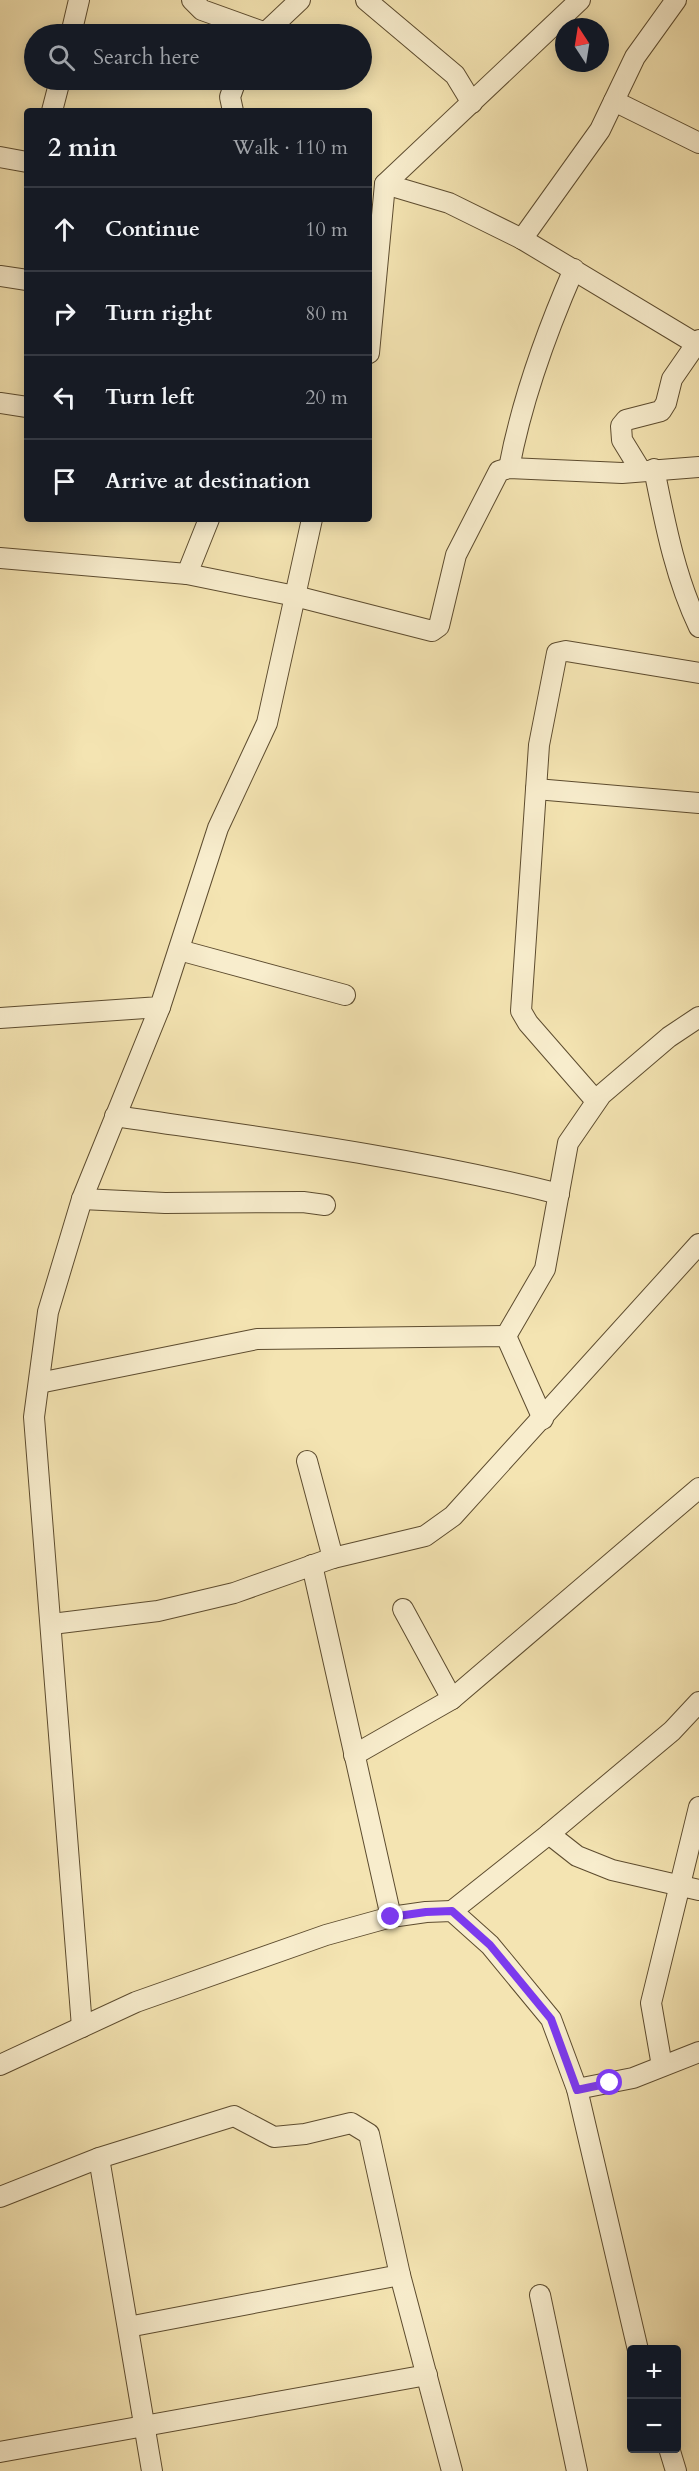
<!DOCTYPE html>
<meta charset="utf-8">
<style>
:root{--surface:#171b24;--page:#20242c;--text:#f1f3f6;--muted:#9ea1a6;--line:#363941}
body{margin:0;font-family:Cardo,serif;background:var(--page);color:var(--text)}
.controls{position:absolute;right:18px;bottom:18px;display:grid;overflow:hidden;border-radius:6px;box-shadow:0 3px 15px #0003}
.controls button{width:54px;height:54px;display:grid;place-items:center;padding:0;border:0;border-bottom:2px solid var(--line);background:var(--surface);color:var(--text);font:30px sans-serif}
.compass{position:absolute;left:555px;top:18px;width:54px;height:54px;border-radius:50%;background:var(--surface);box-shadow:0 3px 15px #0003;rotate:348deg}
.stop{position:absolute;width:18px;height:18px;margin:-14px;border:4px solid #7c3aed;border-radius:50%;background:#fff}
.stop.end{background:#7c3aed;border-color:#fff;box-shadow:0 2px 6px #0008}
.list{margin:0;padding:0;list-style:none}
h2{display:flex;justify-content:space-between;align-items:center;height:78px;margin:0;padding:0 24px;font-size:26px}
h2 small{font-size:20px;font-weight:400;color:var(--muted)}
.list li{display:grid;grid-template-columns:39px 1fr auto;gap:18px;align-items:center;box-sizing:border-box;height:84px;padding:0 24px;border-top:2px solid var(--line)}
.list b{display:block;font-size:22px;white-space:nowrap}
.list em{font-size:20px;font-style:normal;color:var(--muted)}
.icon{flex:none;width:33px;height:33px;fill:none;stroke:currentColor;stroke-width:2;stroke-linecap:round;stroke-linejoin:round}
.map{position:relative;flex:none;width:699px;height:2471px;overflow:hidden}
.search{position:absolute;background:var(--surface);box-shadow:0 3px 15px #0003;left:24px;top:24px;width:348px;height:66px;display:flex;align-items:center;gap:15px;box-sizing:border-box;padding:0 21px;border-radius:33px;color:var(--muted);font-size:22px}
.panel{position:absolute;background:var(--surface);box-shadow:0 3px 15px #0003;left:24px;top:108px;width:348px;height:414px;border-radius:6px}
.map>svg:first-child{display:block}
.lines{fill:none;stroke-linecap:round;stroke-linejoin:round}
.street-casing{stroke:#5d4c2f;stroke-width:22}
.street{stroke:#f8edcd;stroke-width:20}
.route{stroke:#7c3aed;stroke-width:8}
</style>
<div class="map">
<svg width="699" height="2471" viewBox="0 0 699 2471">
<rect width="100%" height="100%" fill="#f4e4b2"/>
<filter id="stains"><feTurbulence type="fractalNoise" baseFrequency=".00333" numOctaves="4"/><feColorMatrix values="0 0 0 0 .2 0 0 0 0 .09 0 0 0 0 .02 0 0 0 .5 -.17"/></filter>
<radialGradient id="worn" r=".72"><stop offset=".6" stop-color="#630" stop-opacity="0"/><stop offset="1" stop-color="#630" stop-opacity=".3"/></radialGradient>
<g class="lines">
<defs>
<g id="street">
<path d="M192,0L202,10L266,33"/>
<path d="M366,0L455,75L472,103"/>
<path d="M71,34L79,0"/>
<path d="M264,34L300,0"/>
<path d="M614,101L699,143"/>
<path d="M52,111L60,80"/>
<path d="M233,111L230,97L236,80"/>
<path d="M0,157L27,162"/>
<path d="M385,184L449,203L522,239L695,343"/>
<path d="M522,239L600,130L635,57L676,0"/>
<path d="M0,276L27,280"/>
<path d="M369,353L385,184L580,0"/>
<path d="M0,403L27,407"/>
<path d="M509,468C522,399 546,333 574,269"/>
<path d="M654,469C665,523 675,577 699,627"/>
<path d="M641,471L622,440L621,426L626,420L661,411L666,403L672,379L699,340"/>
<path d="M0,558L187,574L295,596L432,631L439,626L456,555L499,471L509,468L622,473L699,467"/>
<path d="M187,574L209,519"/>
<path d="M536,789L699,803"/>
<path d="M179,950L345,995"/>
<path d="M0,1018L160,1007L218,828L267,723L312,519"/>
<path d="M596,1101L528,1023L521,1011L539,745L557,653L566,651L699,673"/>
<path d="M115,1116C264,1138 413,1157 559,1194"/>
<path d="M82,1199L165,1203L303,1202L325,1205"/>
<path d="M506,1336L545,1269L568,1143L601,1095L669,1037L699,1017"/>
<path d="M39,1383L257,1339L506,1336L543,1419"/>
<path d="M307,1461L333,1558"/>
<path d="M312,1565L391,1917"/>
<path d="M403,1609L452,1699"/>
<path d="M52,1624L158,1611L234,1593L333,1558L425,1536L453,1516L699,1244"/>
<path d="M354,1755L452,1699L699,1488"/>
<path d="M549,1834L577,1856L612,1870L699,1890"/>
<path d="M452,1911L549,1834L672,1731L699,1702"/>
<path d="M82,2027L34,1417L48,1312L82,1199L160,1007"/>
<path d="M0,2065L136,2002L326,1935L391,1917L426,1912L452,1911L490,1945L551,2019L577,2089L638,2350"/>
<path d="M662,2066L651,2003L699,1807"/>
<path d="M577,2089L633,2078L699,2052"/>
<path d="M99,2158L152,2471"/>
<path d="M0,2197L99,2158L234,2116L274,2137L305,2134L351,2123L369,2134L400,2275L452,2471"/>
<path d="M540,2295L577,2471"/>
<path d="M128,2327L400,2275"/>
<path d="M669,2448L676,2471"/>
<path d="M0,2452L427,2375"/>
</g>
</defs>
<use href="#street" class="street-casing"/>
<use href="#street" class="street"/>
</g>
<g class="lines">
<path class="route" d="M391,1917L426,1912L452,1911L490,1945L551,2019L577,2090L610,2083"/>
</g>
<rect width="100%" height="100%" filter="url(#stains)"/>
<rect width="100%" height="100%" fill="url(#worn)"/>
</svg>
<div class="controls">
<button>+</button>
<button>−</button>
</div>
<svg class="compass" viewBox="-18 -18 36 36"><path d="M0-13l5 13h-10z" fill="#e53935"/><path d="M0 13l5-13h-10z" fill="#9ea1a6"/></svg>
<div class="stop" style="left:610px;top:2083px"></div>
<div class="stop end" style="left:391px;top:1917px"></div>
<div class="search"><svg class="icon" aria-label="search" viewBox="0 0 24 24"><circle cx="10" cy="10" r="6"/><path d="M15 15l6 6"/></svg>Search here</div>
<section class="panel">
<h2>2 min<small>Walk · 110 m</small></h2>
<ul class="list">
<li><svg class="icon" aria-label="ahead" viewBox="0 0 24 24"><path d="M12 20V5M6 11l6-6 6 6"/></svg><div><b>Continue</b></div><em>10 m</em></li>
<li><svg class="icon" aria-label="right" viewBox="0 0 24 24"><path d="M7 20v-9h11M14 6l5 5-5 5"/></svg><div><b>Turn right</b></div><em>80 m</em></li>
<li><svg class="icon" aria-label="left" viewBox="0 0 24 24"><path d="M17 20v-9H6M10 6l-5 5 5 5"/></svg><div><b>Turn left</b></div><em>20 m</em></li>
<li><svg class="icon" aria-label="arrive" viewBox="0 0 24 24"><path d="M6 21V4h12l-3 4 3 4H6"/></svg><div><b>Arrive at destination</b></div></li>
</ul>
</section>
</div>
